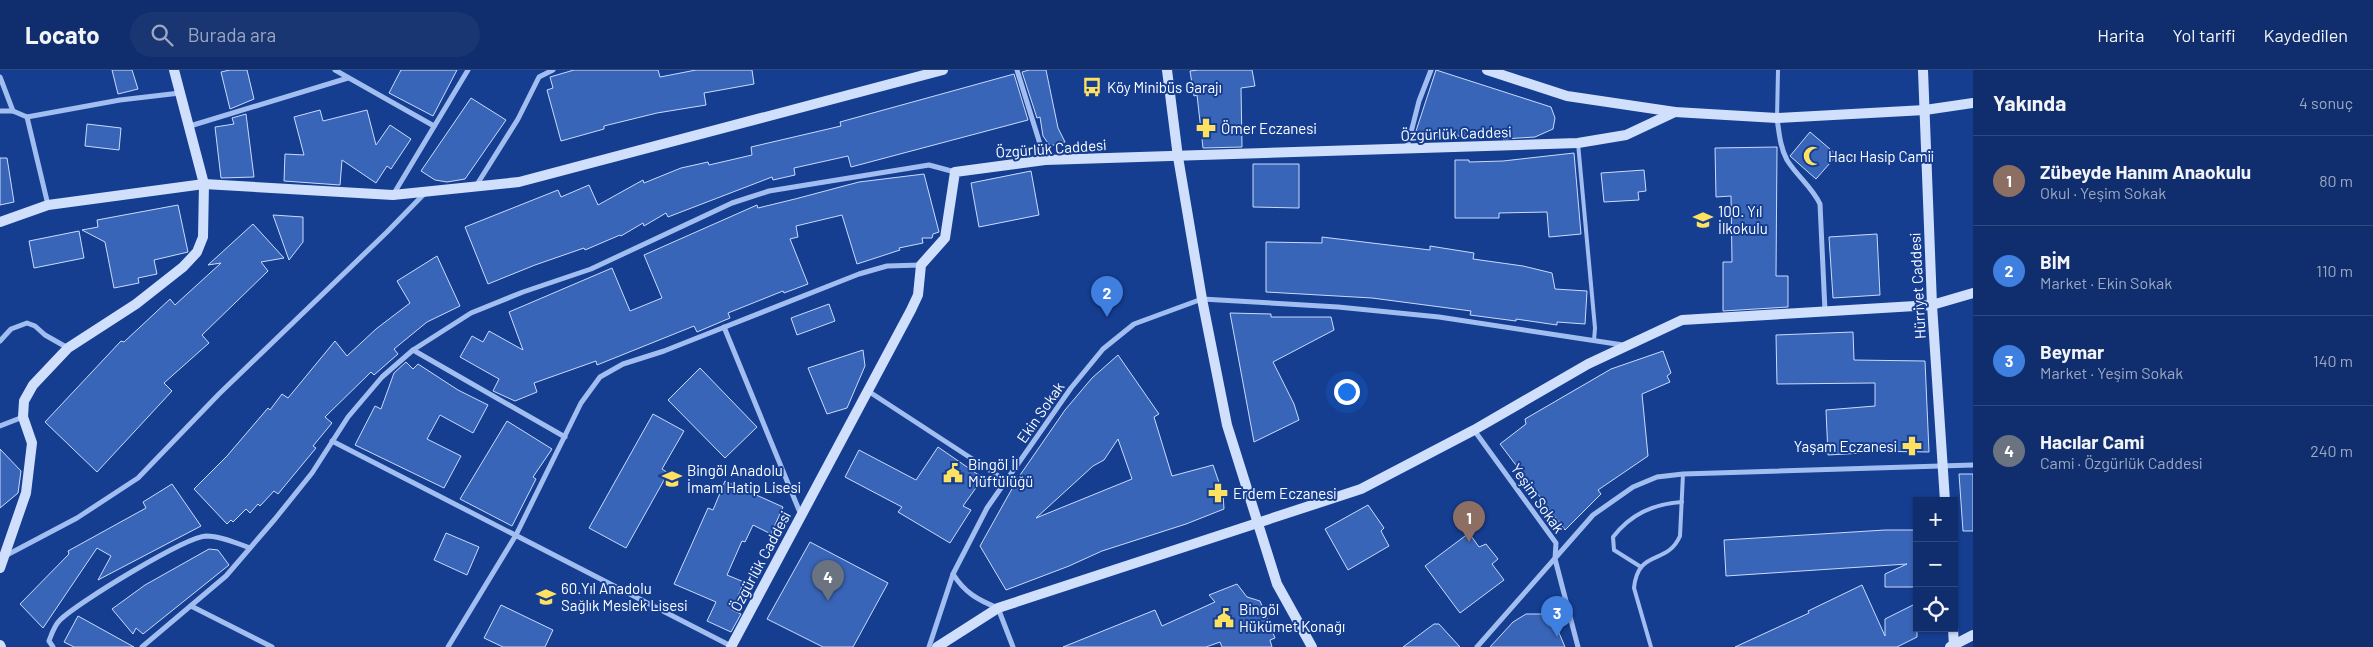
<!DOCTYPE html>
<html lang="tr">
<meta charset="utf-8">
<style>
:root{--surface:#102e6d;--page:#193672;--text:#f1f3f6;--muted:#9ca8c2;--line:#304a80;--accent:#ffe162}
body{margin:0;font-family:Barlow,sans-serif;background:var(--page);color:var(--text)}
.controls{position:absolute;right:15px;bottom:15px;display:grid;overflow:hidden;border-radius:0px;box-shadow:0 1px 4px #0004}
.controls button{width:45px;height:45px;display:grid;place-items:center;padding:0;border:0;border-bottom:1px solid var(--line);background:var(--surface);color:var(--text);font:25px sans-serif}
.you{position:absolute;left:1346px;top:321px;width:18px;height:18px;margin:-12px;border:4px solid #fff;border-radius:50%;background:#1a73e8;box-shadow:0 0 0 8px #1a73e833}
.badge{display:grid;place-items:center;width:32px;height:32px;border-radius:50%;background:var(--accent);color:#fff;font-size:16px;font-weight:700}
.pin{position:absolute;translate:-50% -41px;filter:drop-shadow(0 1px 2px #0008)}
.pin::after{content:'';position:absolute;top:26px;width:18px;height:15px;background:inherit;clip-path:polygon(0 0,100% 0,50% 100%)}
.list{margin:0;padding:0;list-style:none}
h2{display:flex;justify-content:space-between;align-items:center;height:65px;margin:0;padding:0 20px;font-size:21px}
h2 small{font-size:16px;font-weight:400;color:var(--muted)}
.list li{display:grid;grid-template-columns:32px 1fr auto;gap:15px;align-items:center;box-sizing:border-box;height:90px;padding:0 20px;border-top:1px solid var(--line)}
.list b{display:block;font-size:19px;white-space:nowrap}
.list p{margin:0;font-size:16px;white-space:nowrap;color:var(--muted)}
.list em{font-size:16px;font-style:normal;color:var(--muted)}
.icon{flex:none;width:28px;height:28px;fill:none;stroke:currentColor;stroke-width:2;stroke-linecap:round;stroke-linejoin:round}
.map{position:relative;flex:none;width:1973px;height:577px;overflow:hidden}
header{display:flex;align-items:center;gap:30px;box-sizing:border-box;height:70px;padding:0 25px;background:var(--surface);border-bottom:1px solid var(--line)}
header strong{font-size:24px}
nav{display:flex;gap:28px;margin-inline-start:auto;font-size:18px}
.search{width:350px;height:45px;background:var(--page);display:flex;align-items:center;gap:12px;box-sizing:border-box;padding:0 18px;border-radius:28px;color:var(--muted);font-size:19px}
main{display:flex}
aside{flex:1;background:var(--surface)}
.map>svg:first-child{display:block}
.building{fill:#3965b8;stroke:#c9dbfc;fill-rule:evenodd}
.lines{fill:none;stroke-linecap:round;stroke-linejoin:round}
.lane{stroke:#a2bef1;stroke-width:4}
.street{stroke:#a2bef1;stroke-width:5}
.secondary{stroke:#d0dffb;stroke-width:10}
.labels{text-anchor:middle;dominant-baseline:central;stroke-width:4;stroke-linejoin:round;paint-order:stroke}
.poi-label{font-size:15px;fill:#fff;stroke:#153e91;text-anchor:start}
.street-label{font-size:15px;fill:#fff;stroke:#153e91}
</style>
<header>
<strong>Locato</strong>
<div class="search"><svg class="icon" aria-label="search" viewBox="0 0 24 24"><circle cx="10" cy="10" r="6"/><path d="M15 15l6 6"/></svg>Burada ara</div>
<nav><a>Harita</a><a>Yol tarifi</a><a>Kaydedilen</a></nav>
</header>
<main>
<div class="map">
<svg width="1973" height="577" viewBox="0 0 1973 577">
<rect width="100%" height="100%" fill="#153e91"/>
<g class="building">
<path d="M112,0H132L138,19L118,24Z"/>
<path d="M230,0H247L254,29L230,39L221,2Z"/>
<path d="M401,0H457L433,46L389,23Z"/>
<path d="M574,0H658L660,7L696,0H752L754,14L704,23L706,35L657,43L604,56V59L561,71L547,20L553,18L550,7Z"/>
<path d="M1029,0H1046L1058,58L1065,72L1050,76L1043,66L1040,47L1037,48L1022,2Z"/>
<path d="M1198,0H1252L1255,16L1241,18L1242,77L1203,78L1197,25L1194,26L1190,1Z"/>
<path d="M1436,0L1551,37L1555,48L1553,59L1535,67L1503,69V65L1414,67Z"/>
<path d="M1014,4L1028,50L851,97L848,86L794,98L795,105L773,110L772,107L668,147L666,143L644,156L643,153L621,166L620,165L585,180L584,178L535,195L488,214L465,157L558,120L561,127L589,115L598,135L643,110L644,113L681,98L708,92L709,95L752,85L751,77L841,56L840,52Z"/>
<path d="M471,28L506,50L465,109L447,112L435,110L421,101Z"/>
<path d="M320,40L323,51L367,40L376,75L390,55L411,69L391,99L387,96L376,113L342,90L340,115L284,111L285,84L304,85L294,47Z"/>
<path d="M246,44L254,107L221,108L215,57L234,54L232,48Z"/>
<path d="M87,54L121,58L119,80L85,76Z"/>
<path d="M1810,62L1837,85L1816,109L1790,86Z"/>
<path d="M1777,77L1776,206H1788V237L1723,241V192H1732L1731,126L1716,127L1715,78Z"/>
<path d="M1574,83L1581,164L1549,167L1547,142L1499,143V148H1455V90H1469V92L1503,91Z"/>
<path d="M0,88H7L14,132L0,135Z"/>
<path d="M1253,94H1299V138L1253,137Z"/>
<path d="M1644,100L1646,121L1638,122L1639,130L1604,132L1601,103Z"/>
<path d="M1031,101L1039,145L979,157L971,113Z"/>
<path d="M924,104L939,162L933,164L932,168H922L923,173L899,178L900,180L857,194L842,145L796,156L798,167L790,169L808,214L784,223L783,221L728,243L730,248L697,262L694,256L597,295L596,291L534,313L537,322L515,331L493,321L499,309L460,287L472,266L483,272L489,261L523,280L509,242L612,198L630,241L662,228L644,185L757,135L758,138L795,129L859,112Z"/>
<path d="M178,135L188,182L154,190L157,204L138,208L139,213L114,218L105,172L82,160L98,157L97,150Z"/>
<path d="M273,145L303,147V172L289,190Z"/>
<path d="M253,154L284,188L261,192L268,201L202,265L209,273L164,313L172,321L97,402L45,352L121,271L124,272L170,229L175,235L221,193L208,195Z"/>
<path d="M79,161L84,188L34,198L29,171Z"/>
<path d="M1877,164L1880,225L1833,228L1829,167Z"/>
<path d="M1322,167L1430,180V176L1474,183L1473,189L1523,196L1552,203L1555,219L1587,221L1585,254L1557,252V255L1516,249V251L1470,245L1471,241L1372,228L1266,222V172L1322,173Z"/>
<path d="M437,186L460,236L427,252L394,279L398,284L374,305L371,302L325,347L332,353L313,376L316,378L278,424L274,421L260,436L258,434L250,443L246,439L233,452L231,450L227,454L194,419L227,386L268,338L270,340L282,324L288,328L335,271L347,286L376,259L410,233L397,211Z"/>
<path d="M829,234L835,251L797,265L791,248Z"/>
<path d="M1230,243L1271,244V247H1331L1334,260L1273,292L1294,334L1299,350L1254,372Z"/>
<path d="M1853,262L1854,290L1925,291L1929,382L1863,381V383L1828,385L1826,340L1875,336V313L1777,314L1776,265Z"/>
<path d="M863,280L865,296L847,338L827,344L808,298Z"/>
<path d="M1663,281L1671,303L1667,306L1670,312L1642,324L1648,386L1598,420L1601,424L1565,460L1500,374L1526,354L1525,349L1611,299Z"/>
<path d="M1118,285L1159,344L1154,347L1172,406L1213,395L1223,424L1224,439L1186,454L1102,481L1069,496L1006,520L980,476L1018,408L1065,340L1092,308ZM1118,369L1132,409L1036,448L1093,396L1104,390Z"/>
<path d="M406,292L413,299L418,294L458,320L488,335L473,363L440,345L427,369L461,386L444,418L355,375L375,336L381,339L394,303Z"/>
<path d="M700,298L757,357L725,388L668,330Z"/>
<path d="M653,344L684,361L662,399L668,403L626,478L589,458Z"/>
<path d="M507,351L552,379L533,407L536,409L512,456L460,429Z"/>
<path d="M938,377L983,408L963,436L971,440L950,473L898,442L902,437L845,407L859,380L916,410Z"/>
<path d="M0,379L21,401L18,423L0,438Z"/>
<path d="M1959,404H1973V461H1963Z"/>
<path d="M725,411L783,437L771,464L753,455L745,472L742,471L727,505L744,512L732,540L741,544L731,562L707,551L716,532L674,514L708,438L713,440Z"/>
<path d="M172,414L201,456L98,510L111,486L97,478L43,558L20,534L69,484L68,481L146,438L143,432Z"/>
<path d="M1368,435L1384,458L1381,461L1389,476L1348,500L1325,459Z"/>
<path d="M1885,460H1917V517H1885V504L1907,494L1726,506L1724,470Z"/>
<path d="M446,463L479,477L467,505L434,490Z"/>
<path d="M1469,463L1479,477L1486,474L1498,489L1492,494L1504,510L1460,543L1425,496Z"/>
<path d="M810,472L888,513L853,577H823L767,549Z"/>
<path d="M209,479L218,480L229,495L143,564L136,558L133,564L112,539L145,515Z"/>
<path d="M1237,514L1247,527L1260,531L1275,568L1270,570L1272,577H1222L1220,572L1206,577H1063L1155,540L1162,556L1215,532L1209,525Z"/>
<path d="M1862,515L1885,566V549L1917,533V567L1897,577H1735L1809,543L1808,541Z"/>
<path d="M501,535L553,560L545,577H503L484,568Z"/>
<path d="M1526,544H1541L1554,551L1565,577H1490L1513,552Z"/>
<path d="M78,546L134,577H74L64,572Z"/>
<path d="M1434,554H1439L1460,577H1403Z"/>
</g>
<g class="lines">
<g class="lane">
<path d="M1777,48L1778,0"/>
<path d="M1578,73L1595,258L1594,271"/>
<path d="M1641,497L1614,480L1613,467C1631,444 1653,434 1682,432"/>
<path d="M1651,577L1634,518C1638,478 1667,496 1680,466L1683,404"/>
</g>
<g class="street">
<path d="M335,0L434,56"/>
<path d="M1017,0L1045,90"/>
<path d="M0,7L13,41"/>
<path d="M0,41H13L27,47L120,30L180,23"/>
<path d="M27,47L48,135"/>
<path d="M1777,48C1779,62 1780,77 1787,90C1797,106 1812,117 1820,134L1825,241"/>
<path d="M190,56L348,8"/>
<path d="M1407,78L1419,31L1431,0"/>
<path d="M476,116L518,49L539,7L553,0"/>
<path d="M393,125L468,0"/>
<path d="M724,257L801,445"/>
<path d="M0,271L11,259L27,253L35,256L45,265L68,278"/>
<path d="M413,280L565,367"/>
<path d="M868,321L1006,411"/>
<path d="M0,356L23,347"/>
<path d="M1474,360L1556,473L1555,489L1578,577"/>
<path d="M332,371L731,576"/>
<path d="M5,486L77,448L138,408L219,324L387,162L425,123"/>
<path d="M953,504C965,523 978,530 998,538L1013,577"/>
<path d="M191,536L272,577"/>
<path d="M53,577L49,571C52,563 54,556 60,550C77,533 185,467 206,466C221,466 236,473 250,478"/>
<path d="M142,577L226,506L275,449L312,403L348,347L382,307L413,280L471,243L523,222L591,199L732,133L769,121L929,95L955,102"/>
<path d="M448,577L516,465L581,333L600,307L623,294L664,281L859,204L887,196L921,195"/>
<path d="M929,577L953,504L987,438L1071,318L1103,279L1134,254L1202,229L1338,237L1439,247L1623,275"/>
<path d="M1477,577L1593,445L1633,417L1657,407L1683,404L1973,395"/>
</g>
<g class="secondary">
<path d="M1167,0L1178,87L1202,229L1227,355L1277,514L1312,577"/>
<path d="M1487,0L1567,26L1675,42L1777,48L1925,40L1973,33"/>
<path d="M1923,0L1932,235L1945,431"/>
<path d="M0,152L48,135L204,114L393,125L519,112L943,0"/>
<path d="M0,498L26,423L32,373L23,347L24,331L33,315L68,278L136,234L183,197L197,182L203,167L204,114L174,0"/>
<path d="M1953,558L1954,577"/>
<path d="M0,575L1,577"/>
<path d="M731,577L911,240L918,225L921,195L945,168L955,102L1045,90L1578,73L1626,65L1675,42"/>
<path d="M937,577L998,538L1361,419L1474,360L1588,294L1682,250L1932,235L1973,223"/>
<path d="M1950,577L1973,565"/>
</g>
</g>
<defs>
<symbol id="bus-bare" viewBox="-9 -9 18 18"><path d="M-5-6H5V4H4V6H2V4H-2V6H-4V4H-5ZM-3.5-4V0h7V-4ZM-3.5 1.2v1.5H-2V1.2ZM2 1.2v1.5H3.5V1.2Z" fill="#ffe162" stroke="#153e91" stroke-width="2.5" paint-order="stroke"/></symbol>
<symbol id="pharmacy-bare" viewBox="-9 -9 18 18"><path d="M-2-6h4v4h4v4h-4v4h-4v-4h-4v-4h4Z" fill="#ffe162" stroke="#153e91" stroke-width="2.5" paint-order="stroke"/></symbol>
<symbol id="mosque-bare" viewBox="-9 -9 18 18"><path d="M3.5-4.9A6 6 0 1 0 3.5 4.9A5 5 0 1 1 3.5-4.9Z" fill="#ffe162" stroke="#153e91" stroke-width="2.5" paint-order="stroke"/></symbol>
<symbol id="school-bare" viewBox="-9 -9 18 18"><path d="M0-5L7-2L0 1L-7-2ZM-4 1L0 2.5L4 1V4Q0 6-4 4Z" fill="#ffe162" stroke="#153e91" stroke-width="2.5" paint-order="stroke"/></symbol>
<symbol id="civic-bare" viewBox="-9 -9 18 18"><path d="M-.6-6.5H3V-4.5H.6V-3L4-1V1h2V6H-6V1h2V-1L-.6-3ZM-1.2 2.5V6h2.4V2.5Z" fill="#ffe162" stroke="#153e91" stroke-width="2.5" paint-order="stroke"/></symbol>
</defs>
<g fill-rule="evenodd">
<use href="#bus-bare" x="1078" y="3" width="28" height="28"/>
<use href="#pharmacy-bare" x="1192" y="44" width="28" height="28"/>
<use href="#mosque-bare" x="1799" y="72" width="28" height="28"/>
<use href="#school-bare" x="1689" y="136" width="28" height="28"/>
<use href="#pharmacy-bare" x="1898" y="362" width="28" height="28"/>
<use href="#civic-bare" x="939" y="389" width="28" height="28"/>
<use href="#school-bare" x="658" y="395" width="28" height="28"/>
<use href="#pharmacy-bare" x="1204" y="409" width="28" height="28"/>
<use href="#school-bare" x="532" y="513" width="28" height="28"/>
<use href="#civic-bare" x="1210" y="534" width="28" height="28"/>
</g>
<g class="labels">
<g class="poi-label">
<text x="1107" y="17">Köy Minibüs Garajı</text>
<text x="1221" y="58">Ömer Eczanesi</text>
<text x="1828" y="86">Hacı Hasip Camii</text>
<text x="1718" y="141">100. Yıl<tspan x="1718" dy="17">İlkokulu</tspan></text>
<text x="1897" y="376" text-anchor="end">Yaşam Eczanesi</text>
<text x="968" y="394">Bingöl İl<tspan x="968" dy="17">Müftülüğü</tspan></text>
<text x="687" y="400">Bingöl Anadolu<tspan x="687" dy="17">İmam Hatip Lisesi</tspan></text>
<text x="1233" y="423">Erdem Eczanesi</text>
<text x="561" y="518">60.Yıl Anadolu<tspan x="561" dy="17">Sağlık Meslek Lisesi</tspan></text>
<text x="1239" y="539">Bingöl<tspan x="1239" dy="17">Hükümet Konağı</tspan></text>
</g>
<g class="street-label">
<text transform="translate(1456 63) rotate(-2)">Özgürlük Caddesi</text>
<text transform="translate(1051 78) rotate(-4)">Özgürlük Caddesi</text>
<text transform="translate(1917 216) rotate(-93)">Hürriyet Caddesi</text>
<text transform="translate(1040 342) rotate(-55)">Ekin Sokak</text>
<text transform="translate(1538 428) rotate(55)">Yeşim Sokak</text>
<text transform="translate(760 491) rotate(-62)">Özgürlük Caddesi</text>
</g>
</g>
</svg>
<div class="controls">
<button>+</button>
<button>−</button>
<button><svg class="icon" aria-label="locate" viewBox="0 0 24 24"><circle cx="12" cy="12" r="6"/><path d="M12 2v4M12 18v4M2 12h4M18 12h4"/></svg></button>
</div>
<div class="you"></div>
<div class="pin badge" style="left:1469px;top:472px;background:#8d6e63">1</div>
<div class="pin badge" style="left:1107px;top:247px;background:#3f7fe0">2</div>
<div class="pin badge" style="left:1557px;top:567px;background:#3f7fe0">3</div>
<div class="pin badge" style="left:828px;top:531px;background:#6b7280">4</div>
</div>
<aside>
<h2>Yakında<small>4 sonuç</small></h2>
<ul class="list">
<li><span class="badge" style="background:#8d6e63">1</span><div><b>Zübeyde Hanım Anaokulu</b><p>Okul · Yeşim Sokak</p></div><em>80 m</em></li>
<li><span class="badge" style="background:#3f7fe0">2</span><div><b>BİM</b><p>Market · Ekin Sokak</p></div><em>110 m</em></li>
<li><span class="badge" style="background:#3f7fe0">3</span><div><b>Beymar</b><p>Market · Yeşim Sokak</p></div><em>140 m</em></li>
<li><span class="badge" style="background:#6b7280">4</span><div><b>Hacılar Cami</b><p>Cami · Özgürlük Caddesi</p></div><em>240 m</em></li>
</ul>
</aside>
</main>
